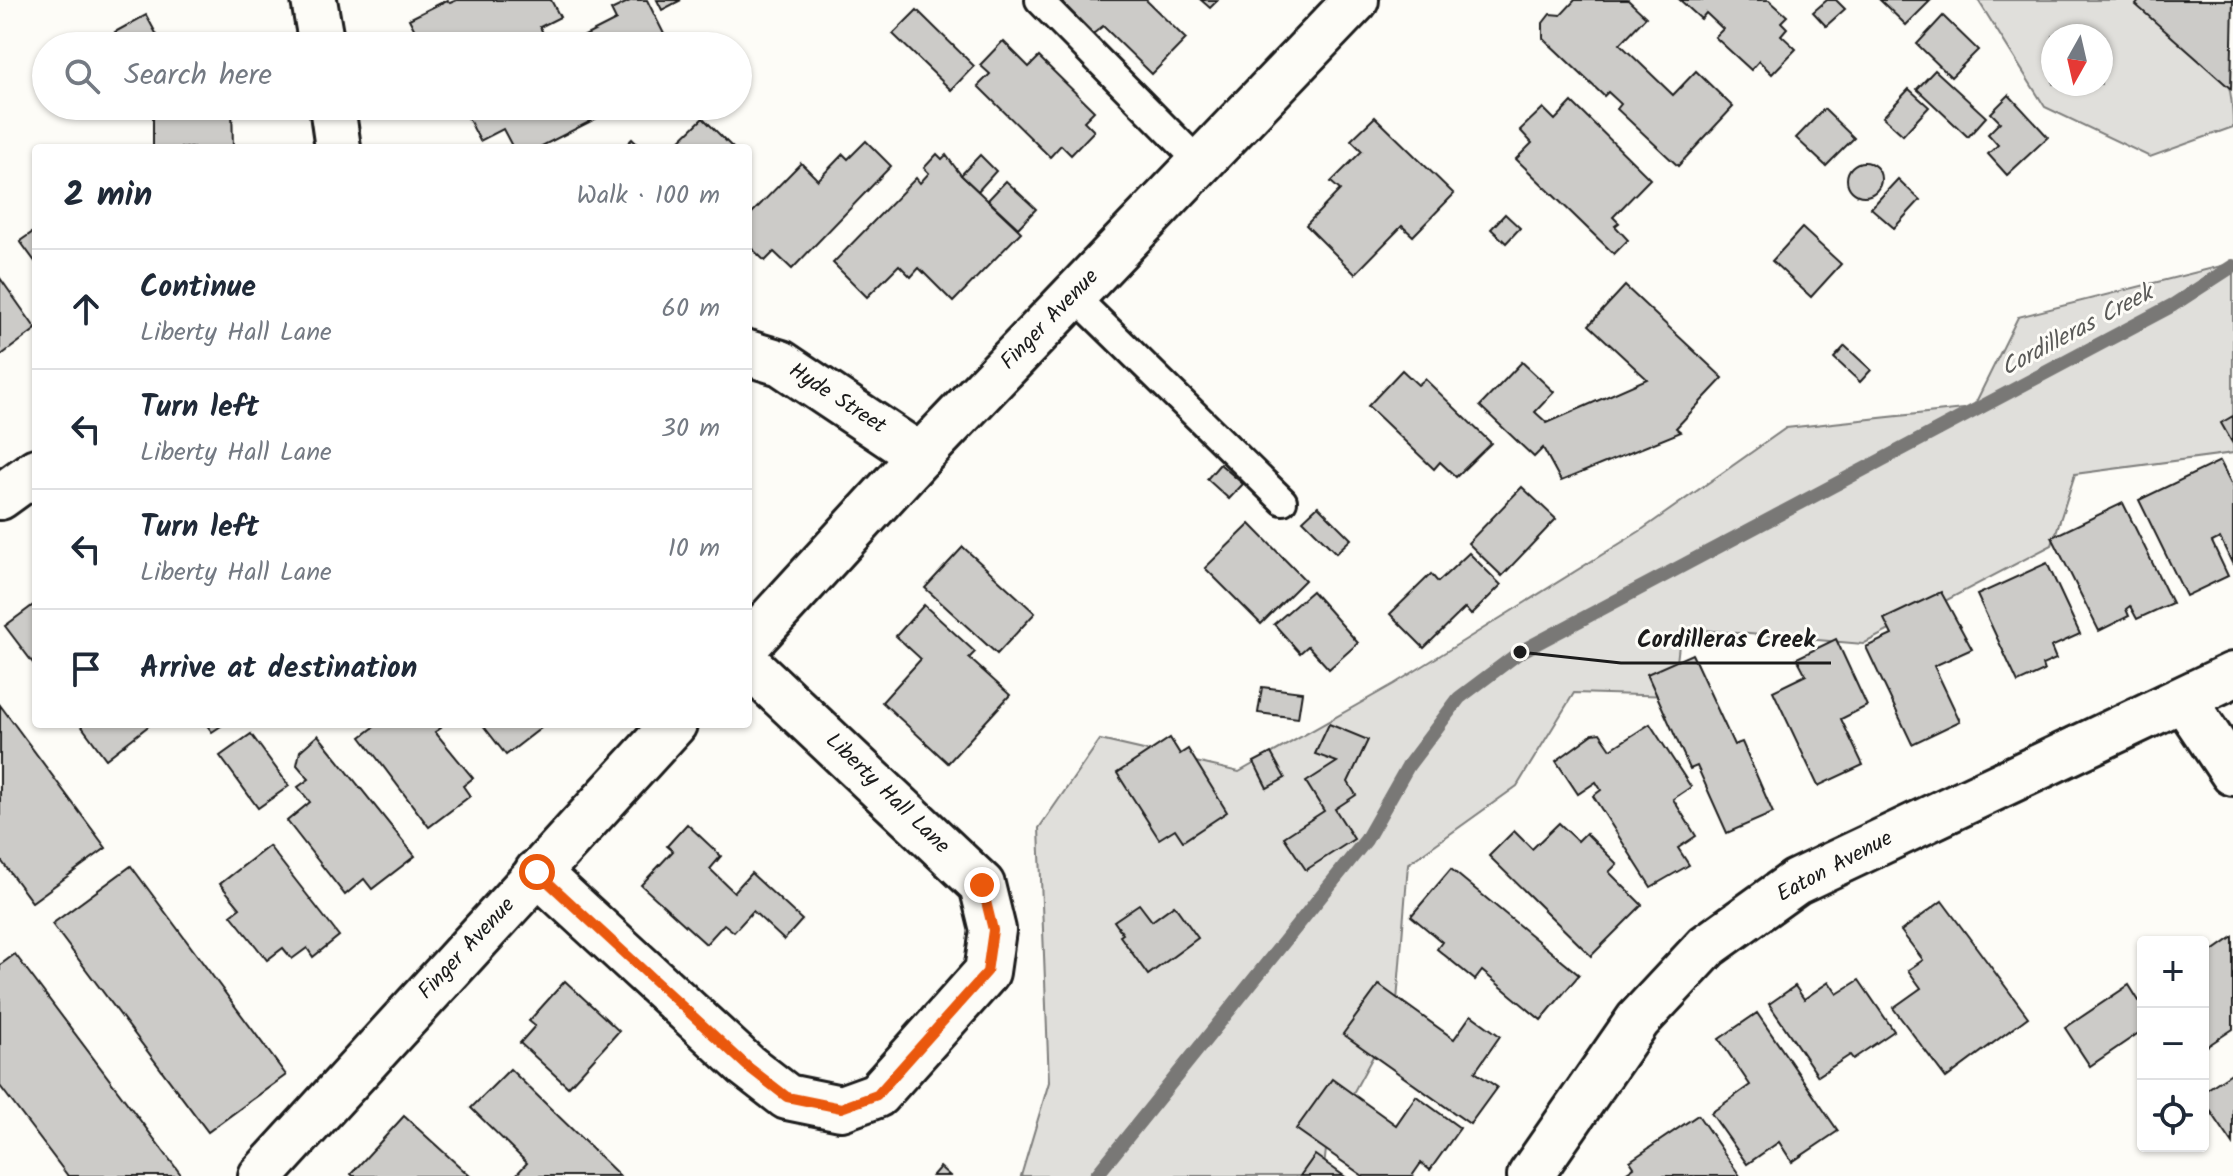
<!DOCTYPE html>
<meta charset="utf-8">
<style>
:root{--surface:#fff;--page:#f2f2f3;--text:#1f2937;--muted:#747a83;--line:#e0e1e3}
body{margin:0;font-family:Kalam,sans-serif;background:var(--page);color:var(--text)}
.controls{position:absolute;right:24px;bottom:24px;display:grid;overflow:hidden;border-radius:8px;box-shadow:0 2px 6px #0004}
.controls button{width:72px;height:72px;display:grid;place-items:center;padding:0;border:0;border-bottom:2px solid var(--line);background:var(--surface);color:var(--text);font:40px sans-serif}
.compass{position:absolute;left:2041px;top:24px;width:72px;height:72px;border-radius:50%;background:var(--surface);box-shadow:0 2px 6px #0004;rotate:188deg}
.stop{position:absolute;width:24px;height:24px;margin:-18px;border:6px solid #ea580c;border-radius:50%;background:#fff}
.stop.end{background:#ea580c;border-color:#fff;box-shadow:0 2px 8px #0008}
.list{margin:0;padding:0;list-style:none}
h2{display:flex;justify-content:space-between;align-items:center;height:104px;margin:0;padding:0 32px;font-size:34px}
h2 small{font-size:26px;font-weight:400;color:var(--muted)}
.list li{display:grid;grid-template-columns:52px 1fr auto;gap:24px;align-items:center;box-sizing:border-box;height:120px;padding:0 32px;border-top:2px solid var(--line)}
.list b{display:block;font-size:30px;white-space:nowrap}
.list p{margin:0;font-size:26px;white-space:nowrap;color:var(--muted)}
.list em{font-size:26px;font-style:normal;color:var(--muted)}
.icon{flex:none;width:44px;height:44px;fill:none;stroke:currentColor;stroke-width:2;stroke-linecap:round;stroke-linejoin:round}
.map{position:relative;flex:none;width:2233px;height:1176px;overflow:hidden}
.search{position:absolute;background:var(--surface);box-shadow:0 2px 6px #0004;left:32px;top:32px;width:720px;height:88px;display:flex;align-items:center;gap:20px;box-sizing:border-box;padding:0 28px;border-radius:44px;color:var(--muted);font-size:30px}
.panel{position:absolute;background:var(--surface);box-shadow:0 2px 6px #0004;left:32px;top:144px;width:720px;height:584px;border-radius:8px}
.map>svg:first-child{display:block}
.green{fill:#e0dfdb;stroke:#7e7e7c;stroke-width:2;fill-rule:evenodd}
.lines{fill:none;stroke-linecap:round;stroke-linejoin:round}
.stream{stroke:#797876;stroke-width:14}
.building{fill:#cccbc8;stroke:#1c1c1c;stroke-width:2}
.service-casing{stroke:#1c1c1c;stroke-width:32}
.minor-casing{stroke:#1c1c1c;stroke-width:50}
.service{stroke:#fdfcf7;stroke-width:26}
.minor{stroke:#fdfcf7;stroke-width:44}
.route{stroke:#ea580c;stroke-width:10}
.labels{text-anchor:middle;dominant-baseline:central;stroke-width:6;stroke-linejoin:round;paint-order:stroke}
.street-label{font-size:22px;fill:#1c1c1c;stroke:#fdfcf7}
.water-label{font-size:24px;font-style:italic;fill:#5a5a58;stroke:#fdfcf7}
.leader{fill:none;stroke:#1c1c1c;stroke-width:3}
.callout-dot{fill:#1c1c1c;stroke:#fdfcf7;stroke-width:3}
.callout-label{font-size:24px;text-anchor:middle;font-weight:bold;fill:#1c1c1c;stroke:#fdfcf7;stroke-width:6;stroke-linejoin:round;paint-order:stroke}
</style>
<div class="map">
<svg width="2233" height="1176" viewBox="0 0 2233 1176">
<rect width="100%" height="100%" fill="#fdfcf7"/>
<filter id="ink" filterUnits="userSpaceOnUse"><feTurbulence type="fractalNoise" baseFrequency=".0125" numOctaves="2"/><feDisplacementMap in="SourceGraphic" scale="16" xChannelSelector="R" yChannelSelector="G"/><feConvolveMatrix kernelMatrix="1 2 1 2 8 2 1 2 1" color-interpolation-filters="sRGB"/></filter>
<g filter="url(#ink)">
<g class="green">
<path d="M1978,0H2166C2211,47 2233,58 2233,127L2150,157L2045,107ZM2053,36H2101V84H2053Z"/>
<path d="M2233,263V453L2075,474L2052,545L1863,644L1681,628L1673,696L1574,693L1517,786L1408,864L1396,1014L1327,1141L1323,1176H1021L1049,1082L1039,828L1100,740L1239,772L1394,684L1640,531L1786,428L1973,408L2018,317Z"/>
</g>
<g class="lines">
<path class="stream" d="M1096,1176L1366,840L1408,766L1459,698L1520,652L2173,305L2233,266"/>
</g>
<g class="building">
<path d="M447,0L450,3L457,0H551L560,17L540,27L543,33L517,46H423L409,19Z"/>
<path d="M632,0H647L668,42L659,46H565L616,20L611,10Z"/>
<path d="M657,0H681L662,10Z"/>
<path d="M1066,0H1146L1186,39L1152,74L1103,26L1093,34L1063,4Z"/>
<path d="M1201,0H1218L1210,8Z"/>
<path d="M1575,0H1628L1646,17L1620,44L1673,95L1696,71L1733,107L1678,166L1617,109L1621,104L1608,92L1604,96L1543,38V23L1550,14L1561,15Z"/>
<path d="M1680,0H1769L1787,16L1781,22L1787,28L1781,35L1796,49L1772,74L1759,61L1751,70L1715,37L1723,29L1706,13L1701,19Z"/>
<path d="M1827,0H1836L1845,9L1826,26L1813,12Z"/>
<path d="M1880,0H1931L1906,25Z"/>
<path d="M2140,0H2233L2231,89L2136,5Z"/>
<path d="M917,10L974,66L951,90L893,34Z"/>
<path d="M146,15L163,46H123L115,32Z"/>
<path d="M1943,16L1978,50L1951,77L1917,44Z"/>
<path d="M1003,41L1029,67L1039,57L1094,111L1084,121L1094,131L1071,155L1061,145L1050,157L978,86L990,74L980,65Z"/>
<path d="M1935,70L1986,117L1968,137L1917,89Z"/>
<path d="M1909,89L1929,107L1903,135L1883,117Z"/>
<path d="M2009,95L2048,137L2007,175L1988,154L1998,145L1988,134L2000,122L1991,113Z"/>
<path d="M1572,102L1650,179L1613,217L1619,223L1615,226L1628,240L1614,254L1516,159L1532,143L1520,130L1543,108L1555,120Z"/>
<path d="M165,106H232L233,148H153V118Z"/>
<path d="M462,106H608L605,114L538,148H513L503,129L480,141Z"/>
<path d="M1824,109L1854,138L1826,166L1796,138Z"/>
<path d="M1375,117L1454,194L1413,236L1402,226L1355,274L1306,225L1340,190L1331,182L1362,151L1351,140Z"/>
<path d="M703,118L733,148H672Z"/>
<path d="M632,139L641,148H623Z"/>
<path d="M866,141L891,166L792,269L774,252L765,261L748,245V217L801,163L818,180L843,154L848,159Z"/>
<path d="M937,154L942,159L946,155L961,175L1021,232L953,302L919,268L911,277L899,265L867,297L833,263L916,178L920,183L929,173L924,168Z"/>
<path d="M980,155L996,171L978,191L961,175Z"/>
<circle cx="1864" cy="179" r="17"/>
<path d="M1898,179L1920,200L1894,228L1871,208Z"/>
<path d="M1006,181L1036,209L1018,228L988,200Z"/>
<path d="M1505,214L1520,228L1506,243L1491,229Z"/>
<path d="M1802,228L1841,264L1811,297L1772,261Z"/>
<path d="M36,230V263L20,241Z"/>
<path d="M0,278L36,329L0,356Z"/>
<path d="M1625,286L1723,378L1676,428L1681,432L1561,481L1543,448L1534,457L1480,406L1522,362L1554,392L1535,412L1547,423L1647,379L1589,325Z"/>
<path d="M1845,346L1871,370L1860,382L1834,358Z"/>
<path d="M1402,370L1418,385L1425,379L1491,443L1456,477L1440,462L1434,469L1368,406Z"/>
<path d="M2233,416V444L2221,423Z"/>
<path d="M2220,461L2233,487V565L2220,538L2212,542L2228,576L2186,596L2139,500Z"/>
<path d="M1220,464L1243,484L1229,499L1207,479Z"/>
<path d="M1522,487L1556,519L1502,576L1468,543Z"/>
<path d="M2123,503L2172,603L2137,619L2130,606L2126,609L2129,616L2099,631L2052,537Z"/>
<path d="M1318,506L1351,539L1336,553L1303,520Z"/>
<path d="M1250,524L1305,580L1261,624L1205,568Z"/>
<path d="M963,547L1035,613L997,654L925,588Z"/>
<path d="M1469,553L1501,585L1471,615L1465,608L1424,648L1390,614L1431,574L1438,582Z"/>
<path d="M2047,563L2080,634L2051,647L2056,659L2042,665L2044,671L2018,683L1977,595Z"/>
<path d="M1312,591L1358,643L1329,669L1308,646L1300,653L1274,624Z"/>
<path d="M1941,592L1972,649L1934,666L1960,721L1912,744L1866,647L1892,635L1884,619Z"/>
<path d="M36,603V667L5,626Z"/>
<path d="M924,605L975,652L969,658L1010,695L948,763L882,702L921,659L896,636Z"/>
<path d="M1836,639L1867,706L1841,719L1863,765L1818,786L1773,691L1806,675L1797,658Z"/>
<path d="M1692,654L1734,745L1742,742L1773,813L1727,833L1697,766L1690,769L1647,674Z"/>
<path d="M1262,687L1302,692L1298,718L1258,713Z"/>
<path d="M0,705L106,848L32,902L0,859Z"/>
<path d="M80,724H151L106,759Z"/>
<path d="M206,724H224L212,732Z"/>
<path d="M378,724H438L441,728L435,732L473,778L463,786L470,796L429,827L361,737Z"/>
<path d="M482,724H538L541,728L506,755Z"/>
<path d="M1329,724L1368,740L1348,782L1356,795L1335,809L1354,839L1306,870L1284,837L1324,811L1306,782L1337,762L1315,754Z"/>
<path d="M1650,724L1691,787L1673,799L1696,836L1678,848L1689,865L1651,887L1593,796L1601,790L1596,782L1578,794L1556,761L1593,734L1600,733L1611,749Z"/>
<path d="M251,734L289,786L258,808L220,756Z"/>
<path d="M318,735L415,856L372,889L364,879L345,895L287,821L310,802L298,787L309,779L297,765L300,751Z"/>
<path d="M1170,738L1180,754L1188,749L1227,812L1183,841L1175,829L1159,839L1117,773Z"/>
<path d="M1271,753L1285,778L1267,788L1254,762Z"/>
<path d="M1559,823L1578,841L1586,833L1617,864L1609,872L1642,905L1591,956L1489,856L1514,831L1532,849Z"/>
<path d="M687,824L721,856L710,869L734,892L751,873L802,920L784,940L753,911L734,932L724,924L706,944L641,885L673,851L667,846Z"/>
<path d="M269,846L339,936L313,957L307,948L292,959L283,948L267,960L231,915L240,908L220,884Z"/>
<path d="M131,866L286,1075L208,1132L52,924Z"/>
<path d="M1451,869L1579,975L1541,1020L1482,971L1475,980L1437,949L1442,942L1411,916Z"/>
<path d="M1942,901L2028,1017L1946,1078L1893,1008L1921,988L1908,970L1923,960L1901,931Z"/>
<path d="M1139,904L1152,921L1174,905L1198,938L1148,975L1120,936L1123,934L1114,921Z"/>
<path d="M2233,937V1029L2203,1049V958Z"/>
<path d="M15,954L182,1176H68L0,1086V965Z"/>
<path d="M1859,980L1894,1031L1853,1059L1850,1055L1818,1076L1769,1004L1795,986L1804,999L1829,982L1837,994Z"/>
<path d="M565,981L619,1031L568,1087L520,1043L535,1026L529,1021Z"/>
<path d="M1379,985L1454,1039L1471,1015L1500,1036L1475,1072L1497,1087L1470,1124L1343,1034Z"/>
<path d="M2129,985L2139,1001L2143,998V1030L2090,1066L2065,1028Z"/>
<path d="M1757,1013L1838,1131L1792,1162L1779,1142L1747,1164L1711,1113L1750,1085L1719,1039Z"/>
<path d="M510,1069L620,1176H515L527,1163L471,1108Z"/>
<path d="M2233,1072V1144L2203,1100V1092Z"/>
<path d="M1332,1079L1396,1125L1416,1096L1460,1128L1430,1170L1421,1163L1412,1176H1363L1296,1129Z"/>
<path d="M1698,1115L1740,1176H1621L1634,1167L1630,1161Z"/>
<path d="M404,1116L470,1176H353L351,1174Z"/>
<path d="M1315,1155L1344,1176H1300Z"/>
<path d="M940,1167L950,1176H932Z"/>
</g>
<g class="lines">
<defs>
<g id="service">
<path d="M1039,0L1200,163"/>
<path d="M1074,296L1283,501"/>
</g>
<g id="minor">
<path d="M314,0L322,46"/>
<path d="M332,106L338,148"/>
<path d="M748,353L781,363L920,456"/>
<path d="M0,497L36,471"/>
<path d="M748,644L920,456L1356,0"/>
<path d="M2184,700L2233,773"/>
<path d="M537,872L747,1066L787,1097L841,1108L877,1095L987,972L993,930L982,885L748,664"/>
<path d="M261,1176L674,724"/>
<path d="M1530,1176L1638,1020L1707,946L1796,882L2233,675"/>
</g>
</defs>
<use href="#service" class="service-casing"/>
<use href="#minor" class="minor-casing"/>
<use href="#service" class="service"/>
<use href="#minor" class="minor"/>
</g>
</g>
<g class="lines" filter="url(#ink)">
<path class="route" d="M537,872L747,1066L787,1097L841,1108L877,1095L987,972L993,930L982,885"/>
</g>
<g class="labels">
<g class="street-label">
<text transform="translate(1050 320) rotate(-46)">Finger Avenue</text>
<text transform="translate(837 399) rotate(33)">Hyde Street</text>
<text transform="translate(887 794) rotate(44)">Liberty Hall Lane</text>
<text transform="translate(1835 867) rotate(-28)">Eaton Avenue</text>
<text transform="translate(467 949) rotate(-47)">Finger Avenue</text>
</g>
<g class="water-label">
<text transform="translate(2077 331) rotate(-28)">Cordilleras Creek</text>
</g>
</g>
<path class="leader" d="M1520 652L1621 663H1831"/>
<circle class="callout-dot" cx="1520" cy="652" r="8"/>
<g class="callout-label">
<text x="1726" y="647">Cordilleras Creek</text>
</g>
</svg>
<div class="controls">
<button>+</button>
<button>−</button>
<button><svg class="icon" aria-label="locate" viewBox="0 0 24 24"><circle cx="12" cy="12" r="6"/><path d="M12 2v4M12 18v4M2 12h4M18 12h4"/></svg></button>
</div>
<svg class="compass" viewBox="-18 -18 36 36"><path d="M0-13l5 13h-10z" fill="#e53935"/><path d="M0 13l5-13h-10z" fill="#747a83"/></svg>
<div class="stop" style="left:537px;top:872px"></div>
<div class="stop end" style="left:982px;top:885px"></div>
<div class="search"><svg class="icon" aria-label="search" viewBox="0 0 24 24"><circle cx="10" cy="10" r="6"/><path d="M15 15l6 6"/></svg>Search here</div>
<section class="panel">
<h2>2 min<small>Walk · 100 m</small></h2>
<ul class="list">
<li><svg class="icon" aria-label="ahead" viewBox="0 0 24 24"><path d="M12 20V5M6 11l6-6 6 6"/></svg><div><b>Continue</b><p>Liberty Hall Lane</p></div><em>60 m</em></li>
<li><svg class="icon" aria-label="left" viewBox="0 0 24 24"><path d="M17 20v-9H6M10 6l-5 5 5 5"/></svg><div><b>Turn left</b><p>Liberty Hall Lane</p></div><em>30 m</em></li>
<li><svg class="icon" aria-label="left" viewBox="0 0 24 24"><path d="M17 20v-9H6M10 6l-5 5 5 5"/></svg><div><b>Turn left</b><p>Liberty Hall Lane</p></div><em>10 m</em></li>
<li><svg class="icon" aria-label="arrive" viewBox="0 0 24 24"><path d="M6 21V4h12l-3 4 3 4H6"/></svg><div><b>Arrive at destination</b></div></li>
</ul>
</section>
</div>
